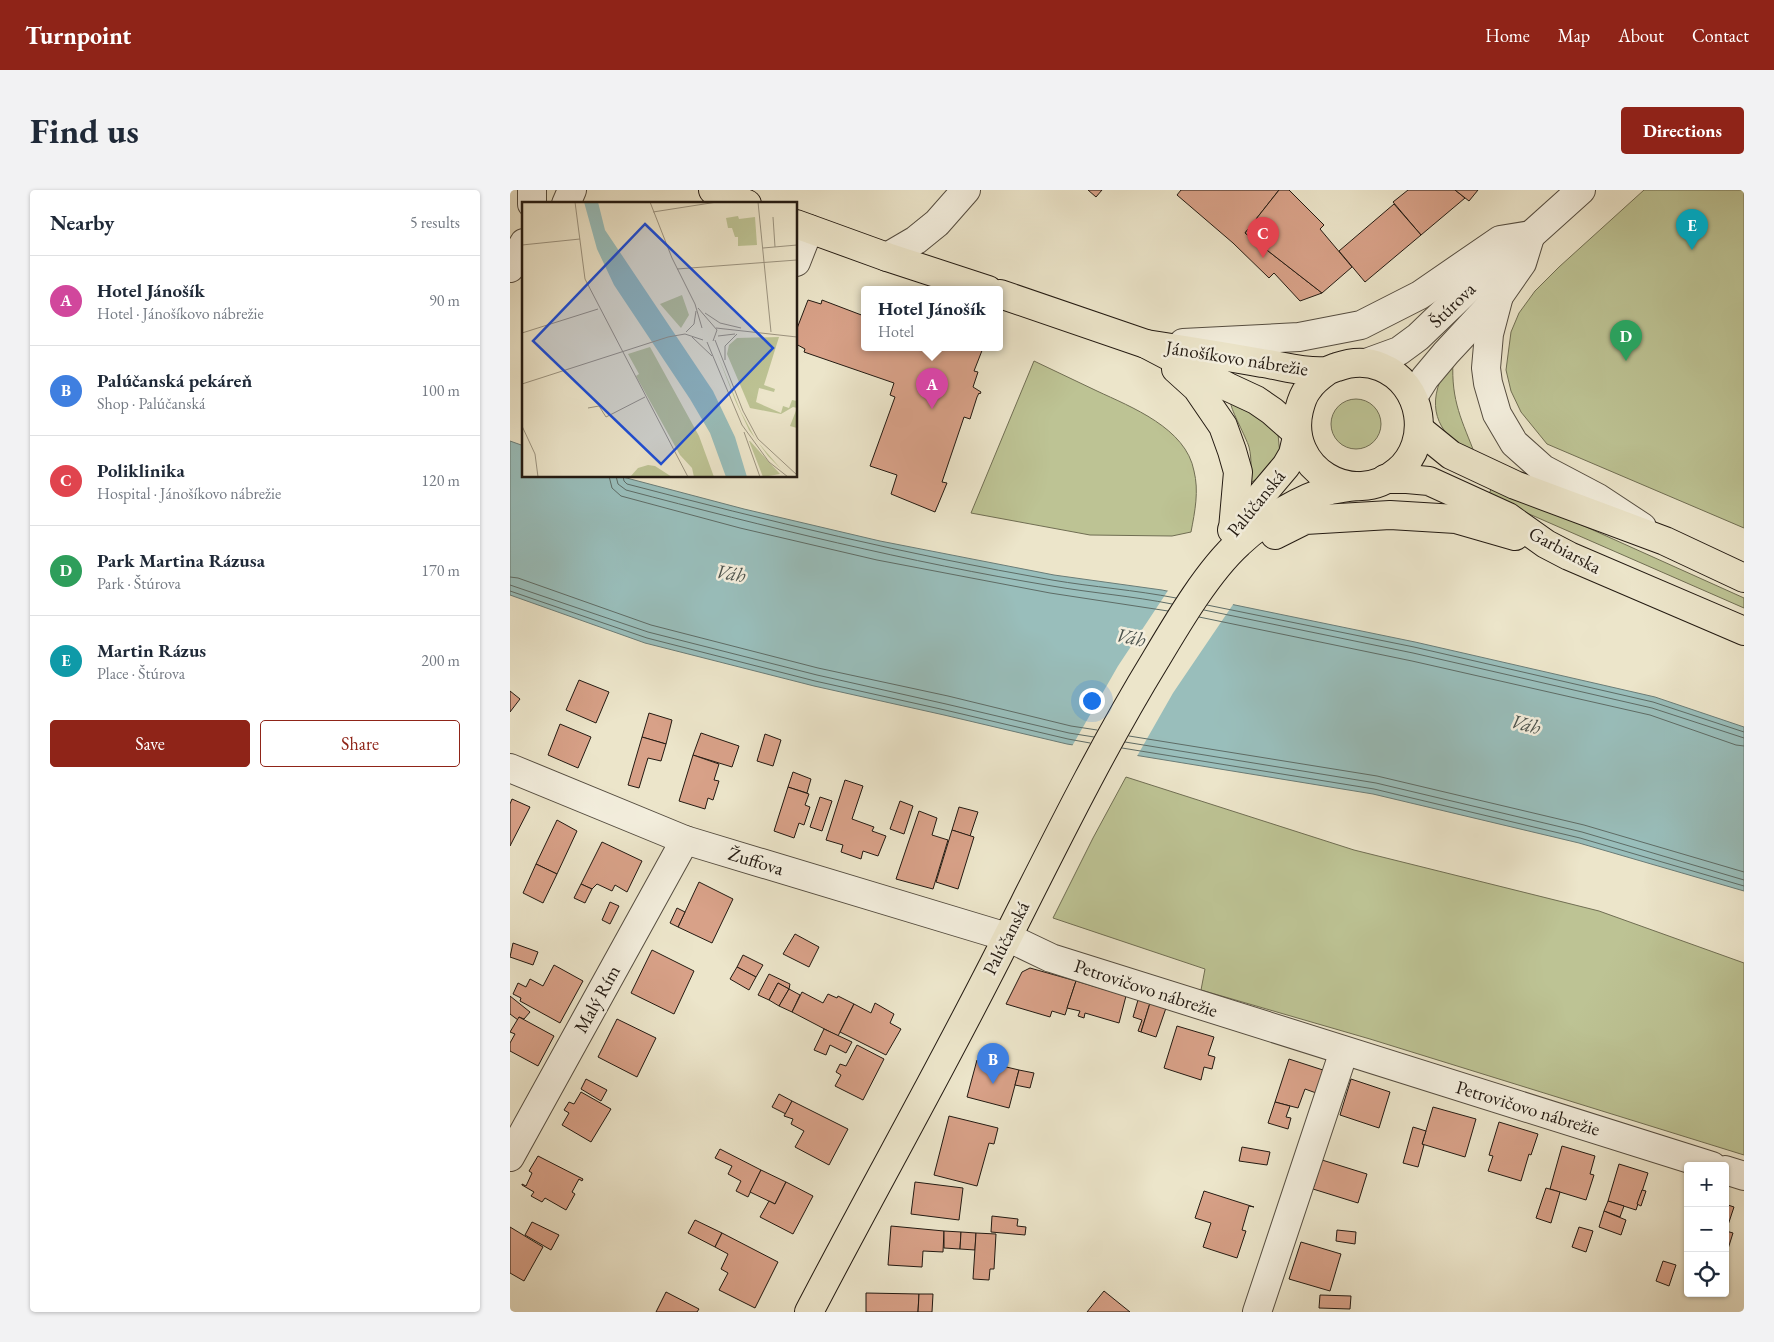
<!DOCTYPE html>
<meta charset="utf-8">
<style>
:root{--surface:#fff;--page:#f2f2f3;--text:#1f2937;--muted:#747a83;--line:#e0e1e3;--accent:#8f2418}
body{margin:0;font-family:"EB Garamond",serif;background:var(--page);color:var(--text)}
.controls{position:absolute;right:15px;bottom:15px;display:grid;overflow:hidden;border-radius:5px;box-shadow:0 1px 4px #0004}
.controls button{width:45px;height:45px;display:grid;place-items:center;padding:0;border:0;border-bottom:1px solid var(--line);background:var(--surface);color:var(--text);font:25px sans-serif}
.you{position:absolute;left:581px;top:510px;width:18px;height:18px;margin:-12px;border:4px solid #fff;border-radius:50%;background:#1a73e8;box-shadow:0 0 0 8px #1a73e833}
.badge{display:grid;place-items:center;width:32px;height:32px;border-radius:50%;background:var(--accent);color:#fff;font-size:16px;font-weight:700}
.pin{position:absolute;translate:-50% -41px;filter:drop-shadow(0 1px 2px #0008)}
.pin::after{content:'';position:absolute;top:26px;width:18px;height:15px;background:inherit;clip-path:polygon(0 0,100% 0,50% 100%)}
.popup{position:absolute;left:351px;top:96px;width:142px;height:65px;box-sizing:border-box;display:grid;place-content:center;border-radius:5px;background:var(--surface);filter:drop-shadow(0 1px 4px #0005);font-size:16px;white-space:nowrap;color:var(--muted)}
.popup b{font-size:19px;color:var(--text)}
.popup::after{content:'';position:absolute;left:50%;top:100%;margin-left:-10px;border:10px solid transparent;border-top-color:var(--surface)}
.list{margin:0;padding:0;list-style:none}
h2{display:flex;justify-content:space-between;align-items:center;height:65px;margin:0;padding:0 20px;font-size:21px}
h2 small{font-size:16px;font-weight:400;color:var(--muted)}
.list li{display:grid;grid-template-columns:32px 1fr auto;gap:15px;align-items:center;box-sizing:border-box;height:90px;padding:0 20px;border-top:1px solid var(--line)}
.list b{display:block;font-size:19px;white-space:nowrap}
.list p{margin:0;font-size:16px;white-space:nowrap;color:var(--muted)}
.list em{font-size:16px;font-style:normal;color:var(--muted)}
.actions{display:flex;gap:10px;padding:15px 20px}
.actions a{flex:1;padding:11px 0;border:1px solid var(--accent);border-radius:5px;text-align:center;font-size:18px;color:var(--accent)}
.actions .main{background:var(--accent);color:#fff}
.icon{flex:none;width:28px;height:28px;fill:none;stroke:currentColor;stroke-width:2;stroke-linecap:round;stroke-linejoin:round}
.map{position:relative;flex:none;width:1234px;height:1122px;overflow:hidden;border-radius:5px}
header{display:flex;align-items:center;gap:30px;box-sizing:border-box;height:70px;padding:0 25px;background:var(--accent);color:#fff}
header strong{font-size:24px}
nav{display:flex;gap:28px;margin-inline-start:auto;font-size:18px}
.intro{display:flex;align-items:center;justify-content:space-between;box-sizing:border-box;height:120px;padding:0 30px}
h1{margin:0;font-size:35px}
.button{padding:12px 22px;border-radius:5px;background:var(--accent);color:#fff;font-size:18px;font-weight:700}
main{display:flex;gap:30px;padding:0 30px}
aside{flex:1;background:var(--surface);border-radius:5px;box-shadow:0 1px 4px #0004}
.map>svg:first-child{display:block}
.green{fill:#bdc394;stroke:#706e53}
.water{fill:#99bebb;stroke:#6a7c77}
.pier{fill:#ece5ca}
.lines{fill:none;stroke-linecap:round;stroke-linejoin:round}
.shore{stroke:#5e6c66;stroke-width:1}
.building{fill:#d8a188;stroke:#231a12}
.minor-casing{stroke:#554d40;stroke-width:30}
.major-casing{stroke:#231a12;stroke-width:30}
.minor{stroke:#f3eedd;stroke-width:28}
.major{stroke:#ece5ca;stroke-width:28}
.labels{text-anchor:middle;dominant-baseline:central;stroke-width:5;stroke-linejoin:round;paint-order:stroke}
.street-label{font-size:19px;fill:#231a12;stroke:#f3eedd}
.water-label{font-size:20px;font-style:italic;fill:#4c534d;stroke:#f3eedd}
.inset-road{fill:none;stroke:#9c9480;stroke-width:1}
.view{fill:#1d4ed8;fill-opacity:0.15;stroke:#1d4ed8;stroke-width:2.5}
.inset-edge{fill:none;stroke:#231a12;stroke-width:2.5}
</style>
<header>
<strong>Turnpoint</strong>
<nav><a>Home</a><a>Map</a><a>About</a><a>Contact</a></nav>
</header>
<div class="intro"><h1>Find us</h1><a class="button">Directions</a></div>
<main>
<aside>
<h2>Nearby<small>5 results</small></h2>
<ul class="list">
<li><span class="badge" style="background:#d1479c">A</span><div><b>Hotel Jánošík</b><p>Hotel · Jánošíkovo nábrežie</p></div><em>90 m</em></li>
<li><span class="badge" style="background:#3f7fe0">B</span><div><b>Palúčanská pekáreň</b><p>Shop · Palúčanská</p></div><em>100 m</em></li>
<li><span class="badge" style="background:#e0444e">C</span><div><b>Poliklinika</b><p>Hospital · Jánošíkovo nábrežie</p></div><em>120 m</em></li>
<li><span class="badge" style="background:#2e9e5b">D</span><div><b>Park Martina Rázusa</b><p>Park · Štúrova</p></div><em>170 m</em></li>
<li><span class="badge" style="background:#0f9aa8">E</span><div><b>Martin Rázus</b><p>Place · Štúrova</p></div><em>200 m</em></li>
</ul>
<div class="actions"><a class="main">Save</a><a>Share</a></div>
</aside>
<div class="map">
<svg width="1234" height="1122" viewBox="0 0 1234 1122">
<rect width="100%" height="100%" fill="#ece5ca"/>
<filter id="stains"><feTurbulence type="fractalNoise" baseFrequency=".004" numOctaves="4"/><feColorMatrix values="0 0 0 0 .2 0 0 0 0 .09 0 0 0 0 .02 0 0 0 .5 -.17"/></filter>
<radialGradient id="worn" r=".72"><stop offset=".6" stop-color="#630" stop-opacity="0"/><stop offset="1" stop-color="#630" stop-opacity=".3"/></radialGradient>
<g class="green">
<path d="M1134,0H1234V338L1037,254L1011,222L1001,201L996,180L1001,142L1009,123L1025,101L1049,77Z"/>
<path d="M524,171C545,181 566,191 587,201C621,217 676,238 684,281C689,301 685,321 681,342L662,346L580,345L461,323Z"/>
<path d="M943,171C941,212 952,230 966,267C936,250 916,227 930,191C932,184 939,178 943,171Z"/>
<circle cx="846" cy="234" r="25"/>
<path d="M727,212L735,213L768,244L770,265L755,284L740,293C741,281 742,269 739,257C736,247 721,220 721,214Z"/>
<path d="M983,295L1234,408V418L978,306Z"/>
<path d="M616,587L844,660L1089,721L1234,773V965L860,849L691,800L695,779L543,728L583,648Z"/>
</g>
<path class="water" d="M0,251L14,256V286H109L234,319L370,351L544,385L652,400L905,452L1145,507L1234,537V701L1069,653L863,604L557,554L434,525L304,496L135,453L0,405Z"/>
<path class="pier" d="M659,399L724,413L663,503L626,568L561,558L608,476Z"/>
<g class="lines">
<g class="shore">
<path d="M99,286L102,298L111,306L230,338L367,370L540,403L658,421"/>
<path d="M106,286L108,294L116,300C256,337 398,372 542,396C582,403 622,406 662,414"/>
<path d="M113,286L114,291L117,294C258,331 399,365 542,390C583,397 625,400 666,408"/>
<path d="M0,387L8,388L141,435L308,478L438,506L561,536L587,540"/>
<path d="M0,395L138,442L307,485L436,514L559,543L584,547"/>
<path d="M0,401L137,448L305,491L435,520L558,549L580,553"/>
<path d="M697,415L904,457L1143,512L1234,542"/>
<path d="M694,420L903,463L1142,518L1234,548"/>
<path d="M689,427L902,471L1140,525L1226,555L1234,556"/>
<path d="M619,546L867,586L1074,635L1234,682"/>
<path d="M615,552L866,593L1072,642L1234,690"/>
<path d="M612,558L864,599L1070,648L1234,696"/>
</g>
</g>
<g class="building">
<path d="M578,0H592L586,7Z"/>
<path d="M671,0H769L735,43L812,103L790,111L764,83L759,88L723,53L667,5Z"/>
<path d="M769,0H779L814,35L810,39L842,77L812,103L735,43Z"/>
<path d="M898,0H945L955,8L911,45L883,12Z"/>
<path d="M945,0H968L959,11Z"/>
<path d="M884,14L911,45L855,92L829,61Z"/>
<path d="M298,110L311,114L312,110L354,126V158H473L464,181L468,182L463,197L471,202L470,204L469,203L467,207L460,229L454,227L432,292L437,293L425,322L381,304L387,285L360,276L385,207L380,205L384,193L294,162L295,159L286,154V141Z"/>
<path d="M69,490L99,502L86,533L56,520Z"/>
<path d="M0,501L10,509L0,522Z"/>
<path d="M139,523L162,530L156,554L132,547Z"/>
<path d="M50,534L81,547L68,578L38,565Z"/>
<path d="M191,543L229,556L222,577L183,565Z"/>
<path d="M255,544L271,550L263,576L247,571Z"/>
<path d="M132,547L156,554L151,571L138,568L129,598L118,595Z"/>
<path d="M183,565L209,574L204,590L209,591L203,610L198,608L195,619L169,611Z"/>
<path d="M283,582L301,589L297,603L278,597Z"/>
<path d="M335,590L353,596L342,629L364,637L362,641L376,646L368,666L353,661L351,669L331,662L333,655L316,650Z"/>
<path d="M278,597L299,604L295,615L300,617L294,635L289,633L284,648L264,641Z"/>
<path d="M310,607L322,611L312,641L300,637Z"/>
<path d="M2,609L20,617L0,656V614Z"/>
<path d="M390,611L403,616L394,644L380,639Z"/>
<path d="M449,617L468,622L460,646L442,640Z"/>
<path d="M409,621L427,628L422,645L438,650L423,699L386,689Z"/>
<path d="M47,630L67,641L47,684L26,674Z"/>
<path d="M442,640L464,647L448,699L426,692Z"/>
<path d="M92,652L132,671L117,702L105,695L102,701L87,694L82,699L71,694Z"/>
<path d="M26,674L47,684L33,713L13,703Z"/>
<path d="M189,692L223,709L202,753L168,737Z"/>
<path d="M71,694L82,699L75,713L64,708Z"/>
<path d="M100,712L109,716L100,734L92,730Z"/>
<path d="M167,718L175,722L168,737L160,733Z"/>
<path d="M285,744L309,757L299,777L273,764Z"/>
<path d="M3,753L28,762L23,775L0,767Z"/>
<path d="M142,760L184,781L164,824L121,803Z"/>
<path d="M233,765L253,775L246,787L227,777Z"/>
<path d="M44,775L73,791L50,833L10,811L11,808L3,804L8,793L16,797L20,789L33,796Z"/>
<path d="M227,777L246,787L239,800L220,789Z"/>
<path d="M520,778L566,791L555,825L542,821L540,827L496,814L512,782Z"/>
<path d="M259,784L280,794L279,799L268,793L259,810L248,805Z"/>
<path d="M566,791L616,806L609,833L575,823L574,828L568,826L570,821L557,818Z"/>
<path d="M268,793L279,799L269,816L259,810Z"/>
<path d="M279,799L290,805L282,822L269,816Z"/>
<path d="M292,802L313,813L318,804L327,808L328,806L344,814L328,846L282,822Z"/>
<path d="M0,806L20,822L14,829L9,827L8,830L0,824Z"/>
<path d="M628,810L640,813L631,842L628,841L632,830L623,827Z"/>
<path d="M365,813L384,824L380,833L391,839L376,865L330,842L344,814L361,823Z"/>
<path d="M640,813L656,818L646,847L631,842Z"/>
<path d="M9,827L44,846L28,876L0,861V853L5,844L0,842Z"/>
<path d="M107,829L146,848L127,887L88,867Z"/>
<path d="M667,836L704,847L698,865L705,867L702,879L694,877L691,890L654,878Z"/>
<path d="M314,839L342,852L336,863L320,855L316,865L304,860Z"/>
<path d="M347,855L374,869L353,910L325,896L331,885L326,882L330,874L336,876Z"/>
<path d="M779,869L816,881L809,904L795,899L788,918L765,912Z"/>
<path d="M467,870L509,880L499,918L457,907Z"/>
<path d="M509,880L524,883L520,898L505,895Z"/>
<path d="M76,889L97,900L91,911L71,899Z"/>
<path d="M841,889L880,902L869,938L830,925Z"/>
<path d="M71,902L101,919L81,952L52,935L59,923L54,920L59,912L64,914Z"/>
<path d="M269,904L282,911L276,924L262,917Z"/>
<path d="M282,911L338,939L319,975L285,957L294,941L281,934L283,929L274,926Z"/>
<path d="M765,912L780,916L776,927L781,928L778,939L758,933Z"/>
<path d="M923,917L966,929L955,967L912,954Z"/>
<path d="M439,926L488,938L484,954L479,953L467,996L424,985Z"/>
<path d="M989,932L1028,944L1021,965L1019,964L1011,991L978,981L983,966L979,965Z"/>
<path d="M903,937L916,941L912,954L914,955L908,977L893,973Z"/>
<path d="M1052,956L1085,966L1080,984L1084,985L1076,1010L1040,999Z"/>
<path d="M732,957L760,962L757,975L729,971Z"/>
<path d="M210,959L251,980L238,1007L226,1001L231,991L218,984L222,976L205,968Z"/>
<path d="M28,966L73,989L72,991L69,989L62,1002L65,1004L56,1020L35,1008L32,1012L21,1006L24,1002L12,995V994L16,996L22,983L19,981Z"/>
<path d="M812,970L857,984L848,1013L803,999Z"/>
<path d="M1109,974L1138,983L1126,1020L1098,1011Z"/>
<path d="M251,980L276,992L265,1014L240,1002Z"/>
<path d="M276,992L303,1006L283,1044L250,1027L259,1011L265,1014Z"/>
<path d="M405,992L453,998L449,1030L401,1024Z"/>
<path d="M1036,998L1050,1002L1041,1033L1026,1028Z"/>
<path d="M1132,1000L1136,1001L1131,1016L1127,1014Z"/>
<path d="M694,1001L744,1017L739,1016L732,1040L736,1041L727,1068L693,1057L701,1033L685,1028Z"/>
<path d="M1098,1011L1114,1016L1110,1027L1094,1021Z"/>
<path d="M1215,1014L1224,1017L1216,1041L1223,1043L1217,1062H1215Z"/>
<path d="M1094,1021L1116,1030L1111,1045L1089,1037Z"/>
<path d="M482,1026L508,1029L507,1036L516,1037L515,1045L481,1042Z"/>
<path d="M185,1030L212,1043L205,1057L178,1043Z"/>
<path d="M22,1032L49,1045L41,1060L15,1045Z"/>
<path d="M381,1036L434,1041L433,1062L413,1061L412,1077L378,1075Z"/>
<path d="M0,1037L33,1057L14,1091L0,1083Z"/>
<path d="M1069,1037L1083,1041L1076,1062L1062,1057Z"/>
<path d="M827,1040L846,1042L845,1054L826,1051Z"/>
<path d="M434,1041L451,1042L450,1059L434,1058Z"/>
<path d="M451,1042L466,1043L465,1060L450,1059Z"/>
<path d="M212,1043L268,1072L245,1118L209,1100L218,1083L211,1079L218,1064L205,1057Z"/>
<path d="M466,1043L486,1044L484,1079H480L479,1090L463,1089Z"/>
<path d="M791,1052L831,1064L820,1101L779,1089Z"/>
<path d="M1153,1071L1166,1075L1159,1096L1146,1091Z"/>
<path d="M594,1101L620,1122H577Z"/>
<path d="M156,1102L189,1119L187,1122H146Z"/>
<path d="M356,1103L409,1104L408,1122H356Z"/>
<path d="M409,1104H423L422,1122H408Z"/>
<path d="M810,1105L841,1106L840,1119L809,1118Z"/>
</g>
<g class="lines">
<defs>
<g id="minor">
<path d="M22,14V0"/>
<path d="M56,14L62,0"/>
<path d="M377,67L406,50L427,33L456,0"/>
<path d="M286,72L299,39"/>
<path d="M0,78L14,53"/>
<path d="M989,106L979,144L976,178L978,193L987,224L1004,253L1033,279L1088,308L1132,337"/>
<path d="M673,153L789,147L851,135L910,105L990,50L1021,45"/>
<path d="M856,173L889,161L908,147L982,76L1021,45L1071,0"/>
<path d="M903,207L915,188L936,163L989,106L1012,73L1020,47"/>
<path d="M0,578L175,650L497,747L541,768L1202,976"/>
<path d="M0,967L175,650"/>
<path d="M1215,980L1234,986"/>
<path d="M747,1122L834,861"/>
</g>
<g id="major">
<path d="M203,0L237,14"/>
<path d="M286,34L377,67L478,100"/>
<path d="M490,104L636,154L718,197L746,210L762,221L787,243"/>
<path d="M636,154C675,160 713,166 752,173C773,176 795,183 816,181C820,180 823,178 827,177C841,172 857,171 871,177C913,194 922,252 888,281C843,320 775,278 789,220C791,212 793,205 798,199C803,191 810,186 817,181"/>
<path d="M666,179L687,198L713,236L722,261L728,282L723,339"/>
<path d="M909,239L941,265L1005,295L1155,351L1234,388"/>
<path d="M875,289H897L919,291L998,327L1036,354L1059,366L1234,441"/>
<path d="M722,340L776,276L783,264L787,247"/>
<path d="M765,345L795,330L880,325L946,329L1005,346"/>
<path d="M299,1122C364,997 434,874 497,748C545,653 591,559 646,469C668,432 698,381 729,353C751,332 792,307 821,300C830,298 838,297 847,296"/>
</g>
</defs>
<use href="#minor" class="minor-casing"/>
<use href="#major" class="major-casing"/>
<use href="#minor" class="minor"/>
<use href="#major" class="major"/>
</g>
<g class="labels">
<g class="street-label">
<text transform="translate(942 115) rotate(-44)">Štúrova</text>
<text transform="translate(727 168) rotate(9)">Jánošíkovo nábrežie</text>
<text transform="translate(746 313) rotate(-51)">Palúčanská</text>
<text transform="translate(1055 360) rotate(28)">Garbiarska</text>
<text transform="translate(246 671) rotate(17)">Žuffova</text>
<text transform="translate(496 748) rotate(-63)">Palúčanská</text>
<text transform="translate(636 798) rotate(18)">Petrovičovo nábrežie</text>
<text transform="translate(87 809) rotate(-61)">Malý Rím</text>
<text transform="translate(1018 918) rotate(17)">Petrovičovo nábrežie</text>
</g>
<g class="water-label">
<text transform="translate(221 383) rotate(9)">Váh</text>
<text transform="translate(621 447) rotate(11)">Váh</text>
<text transform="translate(1016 534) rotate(15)">Váh</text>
</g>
</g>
<g transform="translate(12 12)">
<rect width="275" height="275" fill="#ece5ca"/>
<path d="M216,14L217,17L233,15L235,43L216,44V35H213L210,26H206L204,16ZM160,93L167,113L159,126L138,102ZM257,135L242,183L253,187L252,190L237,186L234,200L259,211L261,204L267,206L270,198L275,199V226L268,224L275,206L271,205L259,212L228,206L205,152L207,143L215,136ZM128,145L177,234L192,275H172L170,266L158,253L114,174L117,172L106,152ZM195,151L219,210L234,238L259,267L246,254L227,228L213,198ZM227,239H228L258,272L241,275ZM126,263L133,264L150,275H108L116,266Z" fill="#bdc394"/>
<path d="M62,0H76L83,28L191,189L213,235L225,275H204L188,231L168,197L92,83L75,47Z" fill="#99bebb"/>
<path class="inset-road" d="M53,0L63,77L166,275M128,0L150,56L173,102L180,126M236,0L249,130M131,10L195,0M251,15L253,45M0,43L58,37M241,46L275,43M155,67L275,58M176,106L195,128L191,139M183,111L198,121L219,126M194,126L275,135M164,130L172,122L174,109M0,131L76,107M196,134L213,132M170,135L190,154M193,138L221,209L236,237L275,273M185,140L220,223L247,260L266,275M203,158V144L215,132M0,182L146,135L163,132L181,138M66,206L77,204L84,215L123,195M0,224L13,252L16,275M222,230L238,275"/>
<path class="view" d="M123,22L251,146L139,262L11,139Z"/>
<rect width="275" height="275" class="inset-edge"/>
</g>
<rect width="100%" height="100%" filter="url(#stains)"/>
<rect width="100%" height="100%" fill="url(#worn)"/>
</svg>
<div class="controls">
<button>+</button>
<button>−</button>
<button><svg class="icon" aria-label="locate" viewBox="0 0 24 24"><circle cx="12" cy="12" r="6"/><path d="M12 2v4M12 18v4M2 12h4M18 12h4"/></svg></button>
</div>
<div class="you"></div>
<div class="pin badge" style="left:422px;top:219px;background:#d1479c">A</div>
<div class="popup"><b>Hotel Jánošík</b>Hotel</div>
<div class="pin badge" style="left:483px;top:894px;background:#3f7fe0">B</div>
<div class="pin badge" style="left:753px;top:68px;background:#e0444e">C</div>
<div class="pin badge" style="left:1116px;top:171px;background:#2e9e5b">D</div>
<div class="pin badge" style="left:1182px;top:60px;background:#0f9aa8">E</div>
</div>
</main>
